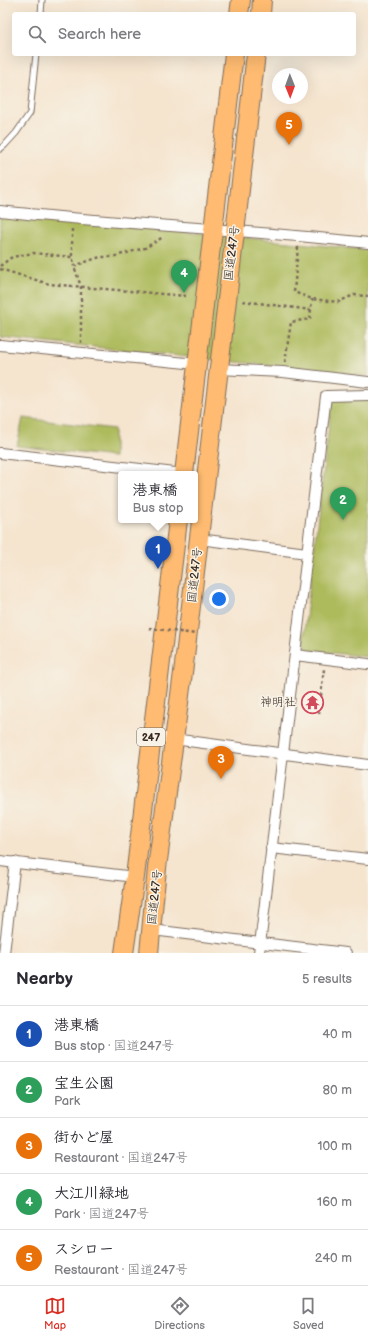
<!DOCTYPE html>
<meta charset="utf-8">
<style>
:root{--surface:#fff;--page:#f7f7f7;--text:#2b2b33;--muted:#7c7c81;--line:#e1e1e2;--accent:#d93025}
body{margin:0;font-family:"Balsamiq Sans","Klee One",sans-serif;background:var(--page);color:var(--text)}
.compass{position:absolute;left:272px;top:68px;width:36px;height:36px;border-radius:50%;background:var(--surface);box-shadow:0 4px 16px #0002;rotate:179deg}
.you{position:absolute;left:219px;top:599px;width:14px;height:14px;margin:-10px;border:3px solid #fff;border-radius:50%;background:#1a73e8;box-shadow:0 0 0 6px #1a73e833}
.badge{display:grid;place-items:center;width:26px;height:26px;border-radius:50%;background:var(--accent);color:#fff;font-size:13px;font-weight:700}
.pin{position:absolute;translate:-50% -33px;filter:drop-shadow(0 1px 2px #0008)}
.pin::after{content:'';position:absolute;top:21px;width:14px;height:12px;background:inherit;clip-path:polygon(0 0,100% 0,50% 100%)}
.popup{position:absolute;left:118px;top:471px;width:80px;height:52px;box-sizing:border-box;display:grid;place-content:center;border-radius:4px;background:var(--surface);filter:drop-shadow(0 1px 3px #0005);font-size:13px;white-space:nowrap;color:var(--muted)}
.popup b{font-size:15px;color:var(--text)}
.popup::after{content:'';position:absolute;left:50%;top:100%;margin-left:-8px;border:8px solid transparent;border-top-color:var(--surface)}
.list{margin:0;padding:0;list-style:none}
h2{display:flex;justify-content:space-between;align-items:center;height:52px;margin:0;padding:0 16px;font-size:17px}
h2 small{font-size:13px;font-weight:400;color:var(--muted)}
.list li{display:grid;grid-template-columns:26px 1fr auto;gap:12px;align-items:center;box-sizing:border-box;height:56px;padding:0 16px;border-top:1px solid var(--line)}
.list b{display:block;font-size:15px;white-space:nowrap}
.list p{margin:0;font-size:13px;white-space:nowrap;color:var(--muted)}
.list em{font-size:13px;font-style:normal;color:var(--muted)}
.icon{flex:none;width:22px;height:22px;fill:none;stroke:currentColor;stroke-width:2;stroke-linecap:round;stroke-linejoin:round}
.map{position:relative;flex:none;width:368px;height:953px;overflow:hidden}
.search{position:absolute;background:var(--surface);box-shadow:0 4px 16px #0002;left:12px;right:12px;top:12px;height:44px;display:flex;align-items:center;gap:10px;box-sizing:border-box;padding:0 14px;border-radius:4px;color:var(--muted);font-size:15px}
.sheet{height:332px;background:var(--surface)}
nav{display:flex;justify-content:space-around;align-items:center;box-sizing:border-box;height:56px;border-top:1px solid var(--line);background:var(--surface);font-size:11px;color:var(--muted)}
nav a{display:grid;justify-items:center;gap:2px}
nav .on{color:var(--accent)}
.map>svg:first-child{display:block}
.green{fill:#aebb5d;stroke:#74723e}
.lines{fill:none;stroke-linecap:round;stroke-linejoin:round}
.lane-casing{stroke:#7c6b5c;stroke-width:7}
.street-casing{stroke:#7c6b5c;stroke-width:12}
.highway-casing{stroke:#7c6b5c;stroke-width:20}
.path{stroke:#7c6b5c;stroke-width:2.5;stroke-dasharray:3 3;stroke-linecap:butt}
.lane{stroke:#fff;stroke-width:5}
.street{stroke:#fff;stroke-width:10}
.highway{stroke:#febb71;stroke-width:18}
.path-bridge{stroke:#7c6b5c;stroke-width:2.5;stroke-dasharray:3 3;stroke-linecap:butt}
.labels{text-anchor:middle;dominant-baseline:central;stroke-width:3;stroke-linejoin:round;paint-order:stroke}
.shield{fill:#f7f3e8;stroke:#73665b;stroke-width:1}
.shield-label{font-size:11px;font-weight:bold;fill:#3b2a1e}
.street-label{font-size:12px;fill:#3b2a1e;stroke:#f7f3e8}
.poi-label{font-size:12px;fill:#3b2a1e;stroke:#f7f3e8;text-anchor:end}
</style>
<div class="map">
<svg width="368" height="953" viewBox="0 0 368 953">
<rect width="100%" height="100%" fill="#f7f3e8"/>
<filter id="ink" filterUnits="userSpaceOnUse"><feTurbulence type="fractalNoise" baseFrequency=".025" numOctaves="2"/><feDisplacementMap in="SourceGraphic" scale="8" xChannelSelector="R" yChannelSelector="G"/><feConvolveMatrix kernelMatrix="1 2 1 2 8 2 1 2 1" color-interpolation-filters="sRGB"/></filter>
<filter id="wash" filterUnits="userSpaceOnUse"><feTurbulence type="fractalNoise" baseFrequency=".012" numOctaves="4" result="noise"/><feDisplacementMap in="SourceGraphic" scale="16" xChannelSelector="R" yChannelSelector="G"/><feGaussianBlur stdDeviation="0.9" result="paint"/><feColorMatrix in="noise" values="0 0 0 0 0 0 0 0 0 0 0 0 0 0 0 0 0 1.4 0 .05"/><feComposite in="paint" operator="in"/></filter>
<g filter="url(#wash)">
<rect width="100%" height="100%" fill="#f5e4ce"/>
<g class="green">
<path d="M0,213L368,250V376L0,337Z"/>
<path d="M368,398V657L308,650L303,641L332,400Z"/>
<path d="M23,418L114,429V457L17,446Z"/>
</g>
</g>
<g filter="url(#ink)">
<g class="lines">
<defs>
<g id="lane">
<path d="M41,14L42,0"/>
<path d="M0,149L5,145L16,133L30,113L36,54"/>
</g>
<g id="street">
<path d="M0,211C122,225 246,229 368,243"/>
<path d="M0,345L197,364"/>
<path d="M218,369L283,372L368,382"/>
<path d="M0,453L184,474"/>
<path d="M199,539L307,553"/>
<path d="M295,655L368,664"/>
<path d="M151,736L368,765"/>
<path d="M271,848L368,859"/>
<path d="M0,861L135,877"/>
<path d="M152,930L346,953"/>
<path d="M4,953L15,862"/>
<path d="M259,953L326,396L368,395"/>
</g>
<g id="highway">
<path d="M239,14L241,0"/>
<path d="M261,14L262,0"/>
<path d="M184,474L234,54"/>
<path d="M124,953L135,877L178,520"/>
<path d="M149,953L157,868L184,665L256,54"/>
</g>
</defs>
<use href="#lane" class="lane-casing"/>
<use href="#street" class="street-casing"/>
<use href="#highway" class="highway-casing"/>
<g class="path">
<path d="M72,229V254L74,266"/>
<path d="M298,247L294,292L312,299L338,302L354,295L368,296"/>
<path d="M0,266L12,257L33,253L72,257"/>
<path d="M0,269L49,284L186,296"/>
<path d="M243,301L311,310"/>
<path d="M81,343V287L74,266L100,257H112L145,248L163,237"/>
<path d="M285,362L291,322L310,319L312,299"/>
<path d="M319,714L324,669"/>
</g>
<use href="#lane" class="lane"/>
<use href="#street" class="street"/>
<use href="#highway" class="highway"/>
<path class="path-bridge" d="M149,628L196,634"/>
</g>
</g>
<defs>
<symbol id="temple-ring" viewBox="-11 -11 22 22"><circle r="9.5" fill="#f7f3e8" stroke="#d1495b" stroke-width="1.5"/><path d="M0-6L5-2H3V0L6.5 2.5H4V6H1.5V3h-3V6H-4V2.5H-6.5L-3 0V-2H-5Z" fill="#d1495b"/></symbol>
</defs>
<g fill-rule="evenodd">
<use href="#temple-ring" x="300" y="690" width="25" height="25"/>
</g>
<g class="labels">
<rect class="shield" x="137" y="728" width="28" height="18" rx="3"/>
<g class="shield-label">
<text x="151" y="737">247</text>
</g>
<g class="street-label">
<text transform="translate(232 253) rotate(-83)">国道247号</text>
<text transform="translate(195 575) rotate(-84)">国道247号</text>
<text transform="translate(155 897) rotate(-84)">国道247号</text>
</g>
<g class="poi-label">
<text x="296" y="702">神明社</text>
</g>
</g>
</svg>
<svg class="compass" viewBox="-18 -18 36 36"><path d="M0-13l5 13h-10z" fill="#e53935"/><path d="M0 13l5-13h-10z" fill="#7c7c81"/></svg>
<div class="you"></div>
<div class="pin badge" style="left:158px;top:569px;background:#1a4fb4">1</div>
<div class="popup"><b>港東橋</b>Bus stop</div>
<div class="pin badge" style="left:343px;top:520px;background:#2e9e5b">2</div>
<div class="pin badge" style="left:221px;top:779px;background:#e8710a">3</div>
<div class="pin badge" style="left:184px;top:293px;background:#2e9e5b">4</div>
<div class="pin badge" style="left:289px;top:145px;background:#e8710a">5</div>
<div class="search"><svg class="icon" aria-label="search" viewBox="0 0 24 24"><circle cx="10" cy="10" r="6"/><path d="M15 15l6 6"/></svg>Search here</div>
</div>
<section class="sheet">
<h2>Nearby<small>5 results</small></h2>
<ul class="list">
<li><span class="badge" style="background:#1a4fb4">1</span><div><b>港東橋</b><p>Bus stop · 国道247号</p></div><em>40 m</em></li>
<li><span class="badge" style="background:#2e9e5b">2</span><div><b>宝生公園</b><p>Park</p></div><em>80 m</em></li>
<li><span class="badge" style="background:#e8710a">3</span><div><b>街かど屋</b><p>Restaurant · 国道247号</p></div><em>100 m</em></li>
<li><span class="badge" style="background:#2e9e5b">4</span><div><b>大江川緑地</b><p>Park · 国道247号</p></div><em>160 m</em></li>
<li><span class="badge" style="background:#e8710a">5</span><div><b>スシロー</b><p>Restaurant · 国道247号</p></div><em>240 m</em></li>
</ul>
</section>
<nav>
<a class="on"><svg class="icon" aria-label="map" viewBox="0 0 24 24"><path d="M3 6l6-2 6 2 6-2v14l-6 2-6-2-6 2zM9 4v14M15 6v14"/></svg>Map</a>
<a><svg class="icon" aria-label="directions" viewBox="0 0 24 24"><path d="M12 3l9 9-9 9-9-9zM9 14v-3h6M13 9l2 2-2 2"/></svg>Directions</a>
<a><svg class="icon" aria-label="saved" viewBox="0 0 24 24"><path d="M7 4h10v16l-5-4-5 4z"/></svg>Saved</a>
</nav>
